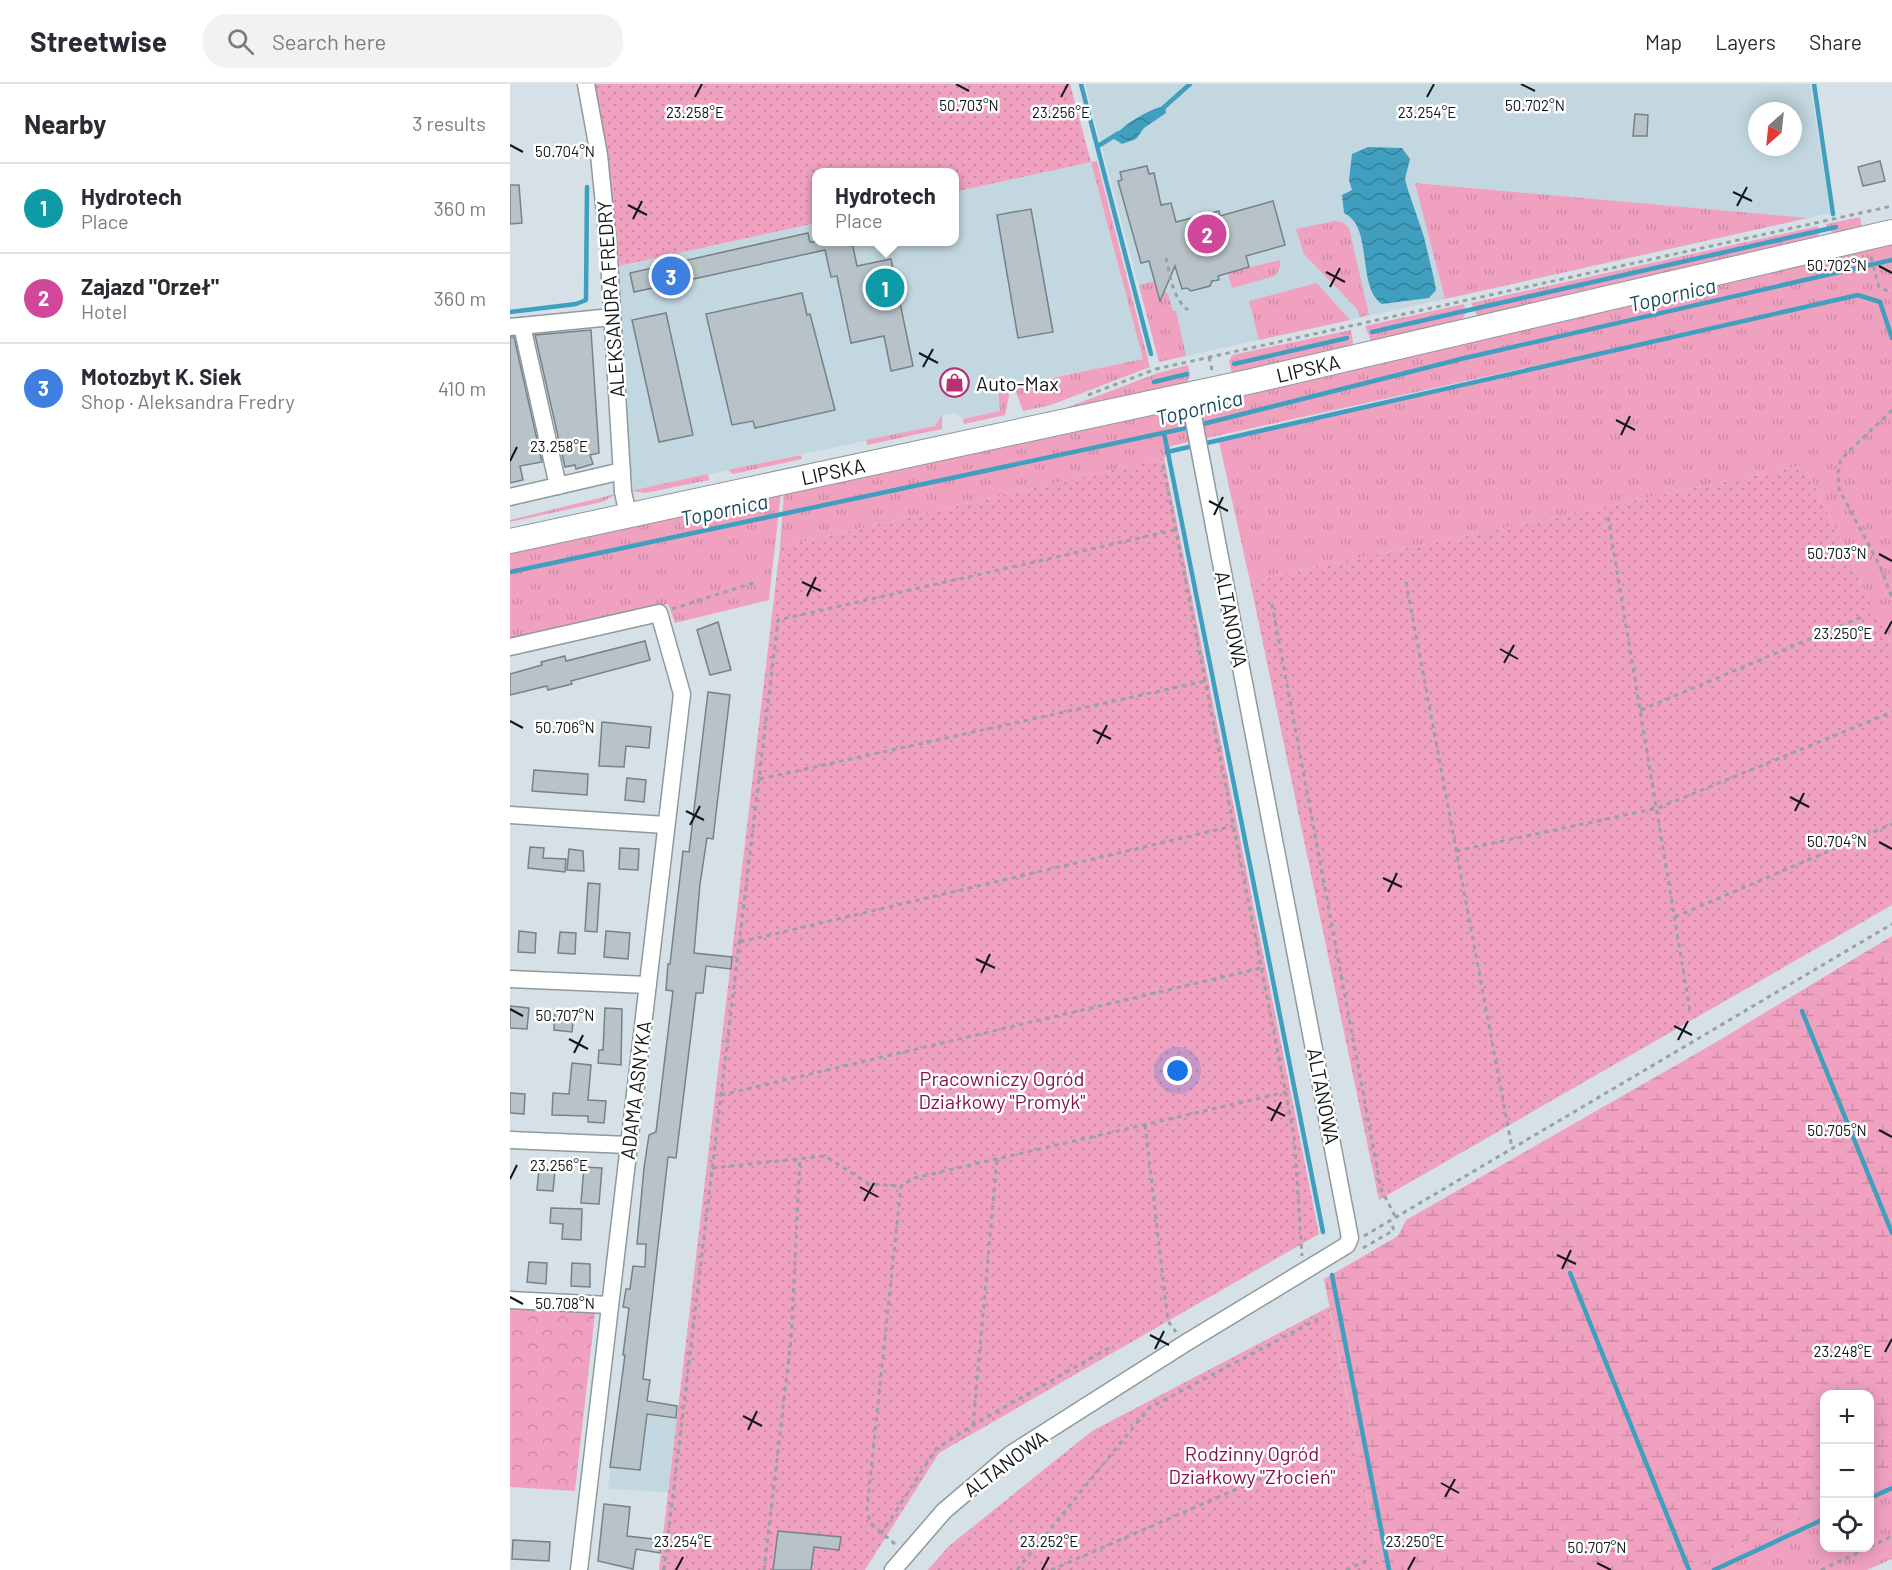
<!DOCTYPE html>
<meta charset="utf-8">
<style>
:root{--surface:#fff;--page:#f2f2f3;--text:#2b2b33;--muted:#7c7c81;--line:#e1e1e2;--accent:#0b8043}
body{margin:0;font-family:Barlow,sans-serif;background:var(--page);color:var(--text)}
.controls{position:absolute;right:18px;bottom:18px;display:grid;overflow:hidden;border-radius:12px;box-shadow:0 3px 15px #0003}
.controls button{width:54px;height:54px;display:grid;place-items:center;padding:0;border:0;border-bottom:2px solid var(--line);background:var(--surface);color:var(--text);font:30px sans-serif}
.compass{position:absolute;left:1238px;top:18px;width:54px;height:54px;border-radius:50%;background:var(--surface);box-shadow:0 3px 15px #0003;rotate:207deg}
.you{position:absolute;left:668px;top:987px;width:21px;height:21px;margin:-15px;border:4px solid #fff;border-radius:50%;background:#1a73e8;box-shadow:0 0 0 9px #1a73e833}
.badge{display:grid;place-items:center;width:39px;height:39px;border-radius:50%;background:var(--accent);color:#fff;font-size:20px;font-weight:700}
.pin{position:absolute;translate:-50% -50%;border:3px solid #fff;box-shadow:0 2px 6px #0006}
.popup{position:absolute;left:302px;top:84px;width:147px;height:78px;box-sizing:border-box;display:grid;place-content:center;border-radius:12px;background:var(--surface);filter:drop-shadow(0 2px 4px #0005);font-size:20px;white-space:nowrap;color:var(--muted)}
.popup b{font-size:22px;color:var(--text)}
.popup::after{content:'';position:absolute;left:50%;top:100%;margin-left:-12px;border:12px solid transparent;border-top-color:var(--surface)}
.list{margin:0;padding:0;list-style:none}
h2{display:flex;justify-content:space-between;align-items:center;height:78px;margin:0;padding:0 24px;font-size:26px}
h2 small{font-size:20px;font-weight:400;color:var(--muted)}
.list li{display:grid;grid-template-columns:39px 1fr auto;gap:18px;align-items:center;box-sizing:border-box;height:90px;padding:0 24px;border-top:2px solid var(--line)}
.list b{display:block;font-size:22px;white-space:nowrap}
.list p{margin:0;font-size:20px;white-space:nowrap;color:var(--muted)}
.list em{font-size:20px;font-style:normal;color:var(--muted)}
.icon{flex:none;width:33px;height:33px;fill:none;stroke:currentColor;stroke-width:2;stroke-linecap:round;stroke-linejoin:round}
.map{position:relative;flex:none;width:1382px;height:1486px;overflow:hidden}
header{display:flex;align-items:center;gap:36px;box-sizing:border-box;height:84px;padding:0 30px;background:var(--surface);border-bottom:2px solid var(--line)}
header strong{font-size:28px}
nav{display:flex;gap:33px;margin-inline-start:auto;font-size:21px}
.search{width:420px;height:54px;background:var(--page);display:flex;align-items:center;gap:15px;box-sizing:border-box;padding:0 21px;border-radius:24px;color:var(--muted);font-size:22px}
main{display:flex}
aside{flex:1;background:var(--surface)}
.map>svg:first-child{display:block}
.built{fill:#c2d7df;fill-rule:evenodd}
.grass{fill:url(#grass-tufts)}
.wetland{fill:url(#wetland-marsh)}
.park{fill:url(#park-crowns)}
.garden{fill:url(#garden-dots)}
.water{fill:url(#water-waves)}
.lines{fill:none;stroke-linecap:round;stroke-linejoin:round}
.stream{stroke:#409fbf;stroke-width:4.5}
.building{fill:#b7c3c8;stroke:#768286;stroke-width:1.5}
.street-casing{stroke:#8e9a9e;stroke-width:19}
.secondary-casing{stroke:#8e9a9e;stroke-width:26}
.path{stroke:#98a2a6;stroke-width:3;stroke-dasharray:4.5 4.5;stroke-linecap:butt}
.street{stroke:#fff;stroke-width:16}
.secondary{stroke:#fff;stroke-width:24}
.ticks{fill:none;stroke:#111617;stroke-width:2}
.labels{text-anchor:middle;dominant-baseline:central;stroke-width:5;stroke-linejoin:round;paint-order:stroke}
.street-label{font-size:20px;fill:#111617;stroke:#fff}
.poi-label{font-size:20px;fill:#111617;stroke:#fff;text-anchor:start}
.park-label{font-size:20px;fill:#851350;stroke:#fff}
.water-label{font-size:21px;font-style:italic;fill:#164c5d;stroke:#fff}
.ticks-label{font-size:15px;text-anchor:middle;fill:#111617;stroke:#fff;stroke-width:5;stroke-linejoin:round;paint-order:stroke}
</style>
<header>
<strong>Streetwise</strong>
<div class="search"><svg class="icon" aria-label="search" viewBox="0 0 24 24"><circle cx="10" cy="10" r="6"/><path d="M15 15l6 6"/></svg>Search here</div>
<nav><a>Map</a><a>Layers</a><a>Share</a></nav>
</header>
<main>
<aside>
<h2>Nearby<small>3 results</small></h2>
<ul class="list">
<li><span class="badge" style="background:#0f9aa8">1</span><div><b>Hydrotech</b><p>Place</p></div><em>360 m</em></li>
<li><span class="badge" style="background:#d1479c">2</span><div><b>Zajazd &quot;Orzeł&quot;</b><p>Hotel</p></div><em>360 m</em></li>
<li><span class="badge" style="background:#3f7fe0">3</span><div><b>Motozbyt K. Siek</b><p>Shop · Aleksandra Fredry</p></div><em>410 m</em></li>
</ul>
</aside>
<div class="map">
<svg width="1382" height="1486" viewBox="0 0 1382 1486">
<defs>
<pattern id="grass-tufts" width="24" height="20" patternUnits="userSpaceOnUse" patternTransform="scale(1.5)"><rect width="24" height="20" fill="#efa1bf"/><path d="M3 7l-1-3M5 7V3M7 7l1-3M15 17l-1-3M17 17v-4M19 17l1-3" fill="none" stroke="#cc8aa3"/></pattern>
<pattern id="wetland-marsh" width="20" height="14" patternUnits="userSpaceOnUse" patternTransform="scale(1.5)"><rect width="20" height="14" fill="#efa1bf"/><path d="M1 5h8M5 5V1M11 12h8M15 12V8" fill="none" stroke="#cc8aa3"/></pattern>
<pattern id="park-crowns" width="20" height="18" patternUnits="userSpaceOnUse" patternTransform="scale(1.5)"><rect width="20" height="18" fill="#efa1bf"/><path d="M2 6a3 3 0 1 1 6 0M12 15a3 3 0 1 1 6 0" fill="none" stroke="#cc8aa3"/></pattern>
<pattern id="garden-dots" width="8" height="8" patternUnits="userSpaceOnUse" patternTransform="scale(1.5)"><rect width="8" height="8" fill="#efa1bf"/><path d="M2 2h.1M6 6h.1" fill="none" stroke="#cc8aa3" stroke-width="1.8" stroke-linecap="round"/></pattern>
<pattern id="water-waves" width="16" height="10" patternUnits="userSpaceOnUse" patternTransform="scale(1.5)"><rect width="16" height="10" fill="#409fbf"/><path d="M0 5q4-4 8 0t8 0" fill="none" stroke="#34819a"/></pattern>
</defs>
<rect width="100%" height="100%" fill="#d5e1e6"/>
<g class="built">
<path d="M575,0H1300L1320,129L1298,134L906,99L935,215L649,278ZM1247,27H1283V63H1247Z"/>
<path d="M581,78L633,275L488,305L490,327L453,335L445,329L432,331L425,342L120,407L108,228L109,182L306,139V158H444V108Z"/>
<path d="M107,1328L167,1335L158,1408L98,1405Z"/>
</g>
<g class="grass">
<path d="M587,77L640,283L541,321L513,327L504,302L633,275L581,78Z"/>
<path d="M905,99L1298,134L935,215Z"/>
<path d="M1350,133L1352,144L1325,150L1319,146L1316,140Z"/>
<path d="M825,137L833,138L839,144L859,231L850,233L847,225L794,170L786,145Z"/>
<path d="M1308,142L1309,154L968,234L961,219Z"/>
<path d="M1382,158V562L1294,381L740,497L709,358L1251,232L661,362L654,374L270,463L274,408Z"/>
<path d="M770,176V183L765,192L722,204L718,189Z"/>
<path d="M645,197L658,210L663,227H666L676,272L649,278L629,201Z"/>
<path d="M807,199L840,236L749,256L739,217Z"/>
<path d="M954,220L956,229L951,237L862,259L855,242Z"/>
<path d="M841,246L843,259L841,263L722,290L719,277L722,271Z"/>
<path d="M678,281L680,292L676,300L545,328L648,289Z"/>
<path d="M496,303L499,312L495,331L454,340L453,335L490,327L488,305Z"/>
<path d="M432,331V345L357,361L356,356L425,342Z"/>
<path d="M291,371L292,375L223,390L218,386Z"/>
<path d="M198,390L199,396L135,409L120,407Z"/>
<path d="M271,409L259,516L165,539L158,520L0,555V468Z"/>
<path d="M106,410L92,418L0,438V436Z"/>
<path d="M1382,1390V1475L1357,1486H1176L1314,1421V1464H1360V1400Z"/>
</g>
<path class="wetland" d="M1382,852V1390L1360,1400V1310H1314V1421L1176,1486H871L814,1195L888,1152L896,1136L1203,960Z"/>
<path class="park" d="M0,1224L85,1229L65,1407L0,1403Z"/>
<g class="garden">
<path d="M84,0H560L581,78L444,108V88H306V139L109,182Z"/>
<path d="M654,374L809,1150L429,1369L355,1486H149L270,463Z"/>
<path d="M1294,381L1382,562V821L869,1116L740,497Z"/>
<path d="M819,1223L871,1486H418L439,1462L582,1347Z"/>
</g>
<g class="water">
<path d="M655,22L656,29L634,44L626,55L612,60L604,55C607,43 643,23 655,22Z"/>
<path d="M858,63L892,64L900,75L895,95L897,103L914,153L924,195L926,206L919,214L872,220C846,203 864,143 834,129L832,111L842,106L839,96L842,70Z"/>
</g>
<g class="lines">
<g class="stream">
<path d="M571,0L641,270"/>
<path d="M1304,0L1323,130"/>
<path d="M652,25L680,0"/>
<path d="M588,62L609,49"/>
<path d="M0,228L66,220L76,216L77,103"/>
<path d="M862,248L1326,143"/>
<path d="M724,280L837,254"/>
<path d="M644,298L677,290"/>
<path d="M689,341L955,274L1382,176"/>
<path d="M654,349L813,1148"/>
<path d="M657,368L1348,211L1370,218L1382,254"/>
<path d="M0,488L681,343"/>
<path d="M1292,927L1382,1149"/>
<path d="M1060,1189L1179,1486"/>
<path d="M822,1191L879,1486"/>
<path d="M1360,1414L1382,1404"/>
<path d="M1204,1486L1314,1435"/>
</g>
</g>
<g class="building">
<path d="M1125,30L1138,31L1137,52H1123Z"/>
<path d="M1370,77L1375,97L1353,102L1348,83Z"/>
<path d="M637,82L639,90L644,89L651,121L661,119L666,138L709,127L710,132L763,117L775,161L736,172L739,183L708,192L709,196L702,197L700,202L681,207L677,204L672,205L665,182L650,217L639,177L631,179L608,97L612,96L610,88Z"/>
<path d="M0,101H9L12,139L0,140Z"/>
<path d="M521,125L543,248L508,254L487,131Z"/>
<path d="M298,149L300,158H342L347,182L381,175L403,282L381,287L374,252L341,259L327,192L321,193L315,166L124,208L120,189Z"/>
<path d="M292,209L297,231L300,230L325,326L245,344L243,337L222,341L196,230Z"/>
<path d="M156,229L183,351L149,358L122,236Z"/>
<path d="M81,246L89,369L80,371L83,380L66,385L65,381L55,383L25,251Z"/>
<path d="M0,253H4L32,378L10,382L13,396L0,399Z"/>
<path d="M208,538L221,586L200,591L187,546Z"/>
<path d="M135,557L140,576L61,597L62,600L38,606L37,602L0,611V590L32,581L31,578L55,572L56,577Z"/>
<path d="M198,608L220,611L203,755L197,754L190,800L184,869L222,873L221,885L196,882L193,909H186L166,1074L158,1073L133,1295L140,1296L137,1317L167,1322L166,1334L137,1330L130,1386L100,1383L115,1271H113L119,1224L113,1223L116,1205H120L123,1182L135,1183L136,1160H127L134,1084L139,1051L146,1048L163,907L156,906L158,880H160L173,767L179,768Z"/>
<path d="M92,638L141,643L139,664L116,662L114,683L89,682Z"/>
<path d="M24,686L78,690L77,711L22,707Z"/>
<path d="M117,694L136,696L134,718L115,716Z"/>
<path d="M20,763L34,764L33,774L56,775L55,788L18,784Z"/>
<path d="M110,764L129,765L128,786L109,785Z"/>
<path d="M59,765L73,767L74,787L57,786Z"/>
<path d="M78,799L90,800L87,848L75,847Z"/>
<path d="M9,847L26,849L25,869L8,868Z"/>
<path d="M96,847L120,849L118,875L94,873Z"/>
<path d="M50,848L66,849L65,870L48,869Z"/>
<path d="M0,922L19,924L17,945L0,944Z"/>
<path d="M95,924L112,925L111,981L88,979L89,966H93Z"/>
<path d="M45,925L64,926L62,948L44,946Z"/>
<path d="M62,979L81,981L78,1016L96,1017L94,1039L78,1038V1032L42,1031L43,1009L59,1010Z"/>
<path d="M0,1009L15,1010L14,1030L0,1029Z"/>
<path d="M74,1083L92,1084L89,1120L71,1119Z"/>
<path d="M29,1084L45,1086L43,1107L27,1106Z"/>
<path d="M41,1124L72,1125L71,1156L52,1155L53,1140L40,1139Z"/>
<path d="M19,1178L37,1179L36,1200L17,1198Z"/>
<path d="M62,1179L80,1180V1203L61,1202Z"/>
<path d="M94,1420L120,1423L117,1452L152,1456L150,1469L126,1465L123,1485L88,1477Z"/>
<path d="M268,1447L331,1453L329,1466L304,1463L301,1486H263Z"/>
<path d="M3,1456L40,1458L39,1477L2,1475Z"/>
</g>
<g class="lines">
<defs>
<g id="street">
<path d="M76,0L89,71L98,160L113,408L118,431"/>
<path d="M12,242L48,402"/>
<path d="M0,243L102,233"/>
<path d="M0,413L112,387"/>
<path d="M0,563L149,529L172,610L69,1486"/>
<path d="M0,731L156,741"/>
<path d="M0,895L138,901"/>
<path d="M0,1056L118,1061"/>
<path d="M0,1216L99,1221"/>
<path d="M383,1486L434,1427L501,1370L674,1260L837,1161L840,1154L679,311"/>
</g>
<path id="secondary" d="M0,457L742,297L1382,148"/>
</defs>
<use href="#street" class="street-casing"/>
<use href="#secondary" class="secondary-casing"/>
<g class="path">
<path d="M1361,173L1369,203L1382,209"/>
<path d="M656,174C660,192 663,215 678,226"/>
<path d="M699,273L702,286"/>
<path d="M578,311L646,285L1382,122"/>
<path d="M1382,326L1331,375L1328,389L1329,405L1370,482L1382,514"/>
<path d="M653,381L784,1051L792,1172"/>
<path d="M1098,433L1180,927"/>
<path d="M896,498L1002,1064"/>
<path d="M762,520L871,1105L886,1134"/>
<path d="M162,525L246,498"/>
<path d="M1131,626L1354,532"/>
<path d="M250,695L695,597"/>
<path d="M946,767L1148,724L1382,628"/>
<path d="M1165,833L1382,740"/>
<path d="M230,858L723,742"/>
<path d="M211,1011L751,884"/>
<path d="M635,1041L658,1237L666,1248"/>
<path d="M202,1084L315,1072L359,1100L391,1102"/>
<path d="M854,1152L1382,840"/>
<path d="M853,1164L884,1146L880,1137"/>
<path d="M463,1341L487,1075"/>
<path d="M371,1450L426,1365L463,1341L599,1264"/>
<path d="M385,1460L360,1439L357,1425L391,1102L404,1094L776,1008"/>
<path d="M1360,1463L1382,1452"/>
<path d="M154,1486L268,536L665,446"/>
<path d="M254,1486L281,1256L290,1075"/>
<path d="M507,1486L639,1324L808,1235"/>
<path d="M541,1486L768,1387"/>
<path d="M836,1486L860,1475"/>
<path d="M1311,1486L1358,1464"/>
</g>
<use href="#street" class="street"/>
<use href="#secondary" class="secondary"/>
</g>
<path class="ticks" d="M446,0L459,7M1011,0L1025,7M185,13L192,0M551,13L558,0M917,13L924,0M0,61L13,68M1223,108L1242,117M118,121L137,131M1227,122L1237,103M123,135L132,117M1369,182L1382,189M816,188L835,198M820,203L830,184M409,269L428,279M413,283L423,265M1106,336L1125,346M1111,351L1120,332M0,377L7,363M699,417L718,427M704,431L713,413M1369,470L1382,477M292,498L311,507M297,512L306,493M1375,550L1382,537M990,565L1008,575M994,579L1004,561M0,637L13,644M583,646L601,655M587,660L597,641M1280,713L1299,723M176,727L194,736M1285,727L1294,709M180,741L190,722M1369,758L1382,765M873,794L892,803M878,808L887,789M466,875L485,884M471,889L480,870M0,925L13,932M1164,942L1182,951M59,955L78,965M1168,956L1178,937M64,969L73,951M757,1023L775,1032M761,1037L771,1018M1369,1046L1382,1053M0,1095L7,1081M350,1103L368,1113M354,1117L364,1099M1047,1171L1066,1180M1052,1185L1061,1166M0,1213L13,1220M640,1251L659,1261M645,1265L654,1247M1375,1268L1382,1255M233,1332L252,1342M238,1346L247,1327M931,1399L949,1409M935,1413L945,1395M1087,1479L1101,1486M166,1486L173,1473M532,1486L539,1473M898,1486L905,1473"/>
<defs>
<symbol id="shop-ring" viewBox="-11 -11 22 22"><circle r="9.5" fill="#fff" stroke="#b83275" stroke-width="1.5"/><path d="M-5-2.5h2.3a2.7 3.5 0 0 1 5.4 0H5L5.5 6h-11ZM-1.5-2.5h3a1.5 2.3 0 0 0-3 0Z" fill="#b83275"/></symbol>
</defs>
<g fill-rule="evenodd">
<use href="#shop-ring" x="428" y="282" width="33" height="33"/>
</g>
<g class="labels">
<g class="street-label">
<text transform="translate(100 215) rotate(-94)">ALEKSANDRA FREDRY</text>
<text transform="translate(798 284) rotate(-13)">LIPSKA</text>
<text transform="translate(323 387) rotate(-12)">LIPSKA</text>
<text transform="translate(722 535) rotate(79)">ALTANOWA</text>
<text transform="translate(125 1006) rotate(-83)">ADAMA ASNYKA</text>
<text transform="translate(814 1012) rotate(79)">ALTANOWA</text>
<text transform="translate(495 1379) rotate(-36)">ALTANOWA</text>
</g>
<g class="poi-label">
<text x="466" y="299">Auto-Max</text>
</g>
<g class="park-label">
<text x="492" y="994">Pracowniczy Ogród<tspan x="492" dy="23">Działkowy "Promyk"</tspan></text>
<text x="742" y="1369">Rodzinny Ogród<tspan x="742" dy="23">Działkowy "Złocień"</tspan></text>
</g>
<g class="water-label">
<text transform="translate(1162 210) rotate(-13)">Topornica</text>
<text transform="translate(689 323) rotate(-14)">Topornica</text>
<text transform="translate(214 425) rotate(-12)">Topornica</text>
</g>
</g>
<g class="ticks-label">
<text x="459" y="27">50.703°N</text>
<text x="1025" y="27">50.702°N</text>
<text x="185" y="34">23.258°E</text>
<text x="551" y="34">23.256°E</text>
<text x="917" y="34">23.254°E</text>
<text x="55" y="73">50.704°N</text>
<text x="1327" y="187">50.702°N</text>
<text x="49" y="368">23.258°E</text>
<text x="1327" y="475">50.703°N</text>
<text x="1333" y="555">23.250°E</text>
<text x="55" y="649">50.706°N</text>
<text x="1327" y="763">50.704°N</text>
<text x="55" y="937">50.707°N</text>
<text x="1327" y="1052">50.705°N</text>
<text x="49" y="1087">23.256°E</text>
<text x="55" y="1225">50.708°N</text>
<text x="1333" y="1273">23.248°E</text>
<text x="173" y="1463">23.254°E</text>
<text x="539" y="1463">23.252°E</text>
<text x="905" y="1463">23.250°E</text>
<text x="1087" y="1469">50.707°N</text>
</g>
</svg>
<div class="controls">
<button>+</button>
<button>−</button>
<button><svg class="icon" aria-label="locate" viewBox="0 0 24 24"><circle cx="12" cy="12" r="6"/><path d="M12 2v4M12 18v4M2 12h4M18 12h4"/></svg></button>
</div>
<svg class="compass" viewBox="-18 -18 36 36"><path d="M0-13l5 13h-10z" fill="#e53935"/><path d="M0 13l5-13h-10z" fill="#7c7c81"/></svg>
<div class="you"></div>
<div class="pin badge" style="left:375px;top:204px;background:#0f9aa8">1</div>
<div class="popup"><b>Hydrotech</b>Place</div>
<div class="pin badge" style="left:697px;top:150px;background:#d1479c">2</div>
<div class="pin badge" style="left:161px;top:192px;background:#3f7fe0">3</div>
</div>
</main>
